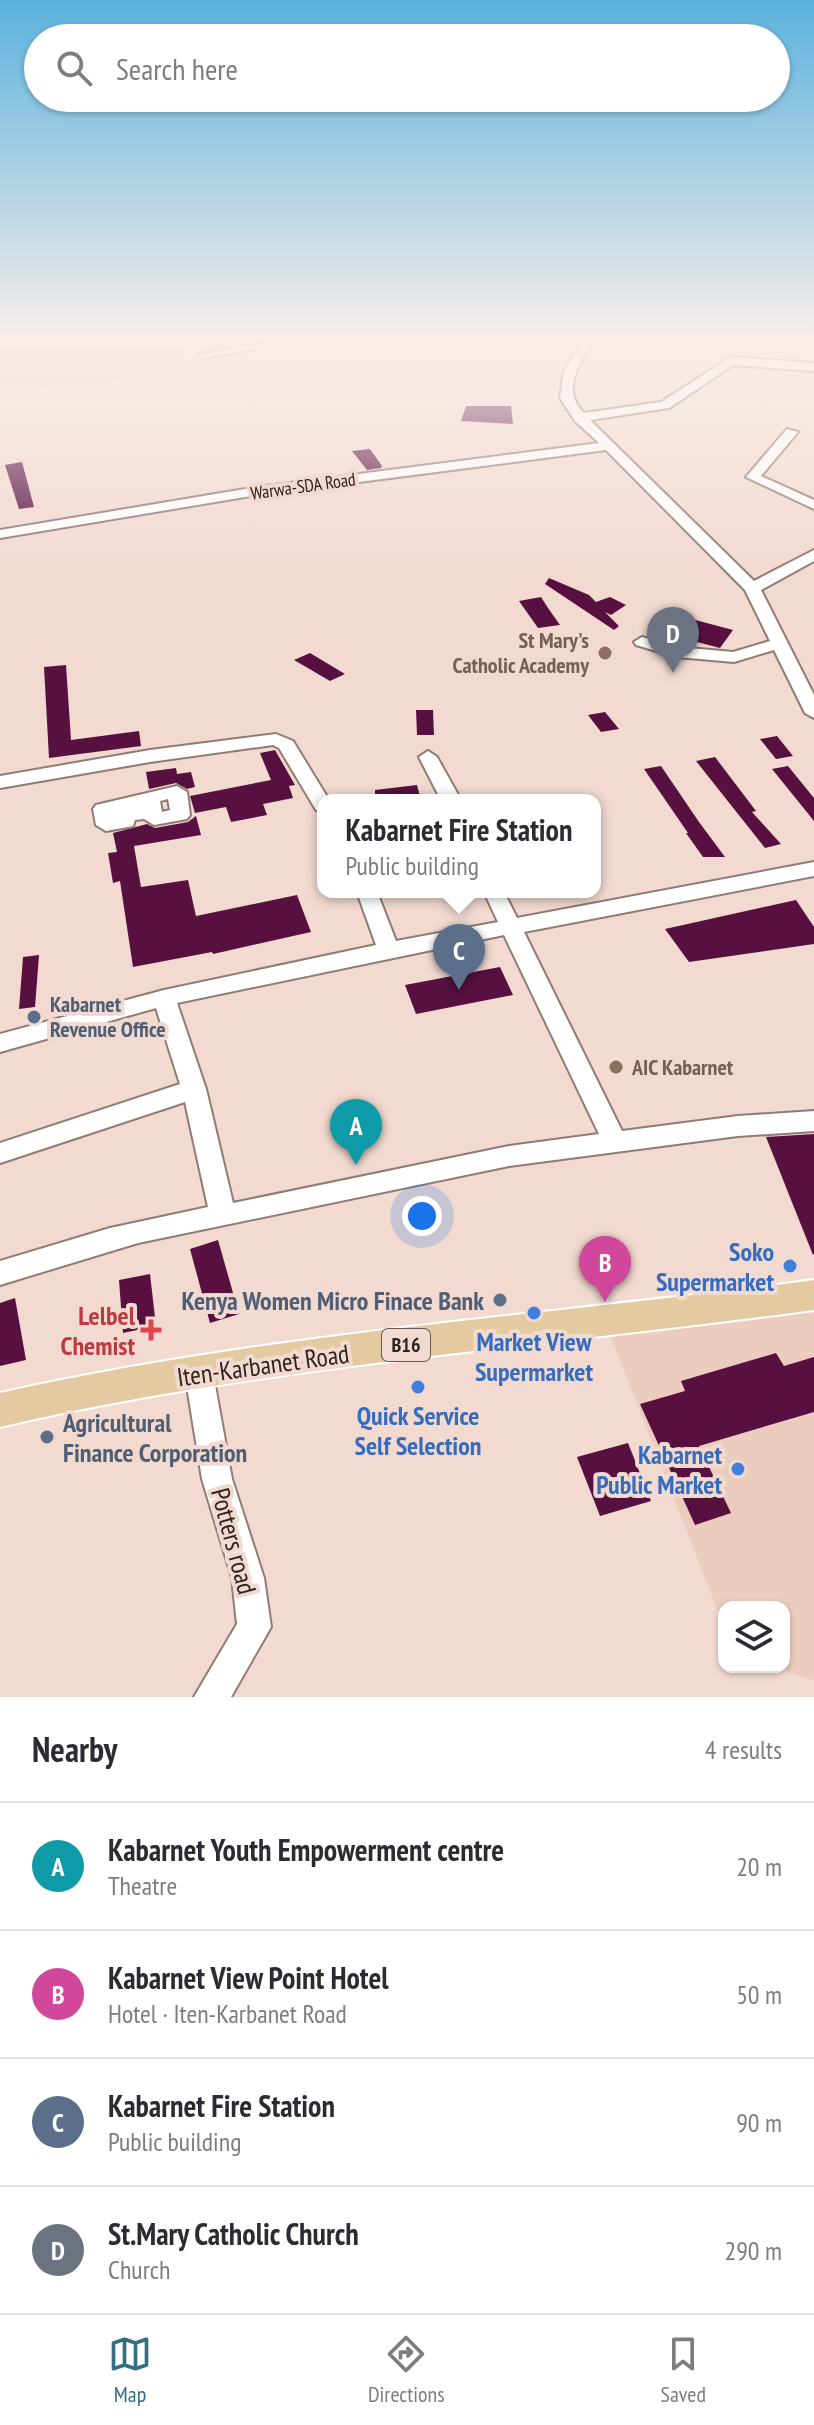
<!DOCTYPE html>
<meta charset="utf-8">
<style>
:root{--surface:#fff;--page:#f2f2f3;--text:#2b2b33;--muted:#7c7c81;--line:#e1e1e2;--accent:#326f85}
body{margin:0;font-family:"PT Sans Narrow",sans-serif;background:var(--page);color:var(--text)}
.controls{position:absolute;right:24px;bottom:24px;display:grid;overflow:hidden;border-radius:16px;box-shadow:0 2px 6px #0004}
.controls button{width:72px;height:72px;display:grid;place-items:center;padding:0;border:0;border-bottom:2px solid var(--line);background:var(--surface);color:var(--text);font:40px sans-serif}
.you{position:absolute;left:422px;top:1216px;width:28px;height:28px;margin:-20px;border:6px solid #fff;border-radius:50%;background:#1a73e8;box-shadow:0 0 0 12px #1a73e833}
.badge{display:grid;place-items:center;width:52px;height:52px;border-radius:50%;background:var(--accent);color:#fff;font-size:26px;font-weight:700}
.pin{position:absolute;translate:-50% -66px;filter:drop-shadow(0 2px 4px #0008)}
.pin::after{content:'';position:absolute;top:42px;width:28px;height:24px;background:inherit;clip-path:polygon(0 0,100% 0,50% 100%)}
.popup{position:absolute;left:317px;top:794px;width:284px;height:104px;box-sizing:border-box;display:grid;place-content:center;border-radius:16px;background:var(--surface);filter:drop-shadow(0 2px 6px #0005);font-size:26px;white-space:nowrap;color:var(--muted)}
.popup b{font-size:30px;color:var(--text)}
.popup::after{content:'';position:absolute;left:50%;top:100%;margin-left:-16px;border:16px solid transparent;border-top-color:var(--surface)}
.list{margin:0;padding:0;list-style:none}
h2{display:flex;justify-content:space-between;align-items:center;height:104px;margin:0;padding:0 32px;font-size:34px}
h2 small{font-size:26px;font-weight:400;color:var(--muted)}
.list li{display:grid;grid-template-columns:52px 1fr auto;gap:24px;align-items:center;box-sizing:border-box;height:128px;padding:0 32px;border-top:2px solid var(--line)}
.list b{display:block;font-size:30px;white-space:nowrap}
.list p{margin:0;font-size:26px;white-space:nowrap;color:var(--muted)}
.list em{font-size:26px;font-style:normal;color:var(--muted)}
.icon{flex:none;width:44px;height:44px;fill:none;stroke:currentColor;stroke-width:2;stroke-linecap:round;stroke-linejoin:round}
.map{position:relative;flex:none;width:814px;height:1697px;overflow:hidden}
.search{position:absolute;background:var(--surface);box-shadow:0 2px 6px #0004;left:24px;right:24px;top:24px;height:88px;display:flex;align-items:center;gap:20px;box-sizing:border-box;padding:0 28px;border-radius:44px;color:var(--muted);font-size:30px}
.sheet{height:616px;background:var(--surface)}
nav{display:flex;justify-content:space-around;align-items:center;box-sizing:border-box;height:112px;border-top:2px solid var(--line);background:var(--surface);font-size:22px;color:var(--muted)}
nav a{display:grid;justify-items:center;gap:4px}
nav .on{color:var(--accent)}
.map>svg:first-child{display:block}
.built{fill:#ebccbe}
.building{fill:#581040}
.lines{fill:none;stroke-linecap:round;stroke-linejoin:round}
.minor-casing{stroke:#917b72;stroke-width:4}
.major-casing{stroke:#fff;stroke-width:4}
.minor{fill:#fff;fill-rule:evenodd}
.major{fill:#e4caa1;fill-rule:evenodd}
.education-dot{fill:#8d6e63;stroke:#f2dad0;stroke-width:3}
.service-dot{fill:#5c6f8a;stroke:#f2dad0;stroke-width:3}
.shop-dot{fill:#3f7fe0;stroke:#f2dad0;stroke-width:3}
.health-dot{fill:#e0444e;stroke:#f2dad0;stroke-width:3}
.labels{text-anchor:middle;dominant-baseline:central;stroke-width:8;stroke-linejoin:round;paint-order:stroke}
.far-street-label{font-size:18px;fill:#2d2420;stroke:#f2dad0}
.shield{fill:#f2dad0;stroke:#685b55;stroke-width:2}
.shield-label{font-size:20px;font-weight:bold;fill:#2d2420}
.education-label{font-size:22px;font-weight:bold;fill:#785e54;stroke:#f2dad0;text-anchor:end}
.service-label{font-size:22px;font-weight:bold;fill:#4e5e75;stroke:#f2dad0;text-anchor:start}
.near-shop-label{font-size:26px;font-weight:bold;fill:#366cbe;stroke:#f2dad0;text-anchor:end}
.near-service-label{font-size:26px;font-weight:bold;fill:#4e5e75;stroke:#f2dad0;text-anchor:end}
.near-health-label{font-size:26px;font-weight:bold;fill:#be3a42;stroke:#f2dad0;text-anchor:end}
.near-street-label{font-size:26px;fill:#2d2420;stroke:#f2dad0}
</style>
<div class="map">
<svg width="814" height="1697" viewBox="0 0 814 1697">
<rect width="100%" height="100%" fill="#f2dad0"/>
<g class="built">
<path d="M0,338H179L186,353L99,387L0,384Z"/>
<path d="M814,1305V1680L771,1667H784V1607H724V1627L609,1332Z"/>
</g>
<g class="building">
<path d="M466,406H511L513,424L461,421Z"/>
<path d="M370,449L382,466L381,468L367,470L352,451Z"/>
<path d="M22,462L34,507L19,509L5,465Z"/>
<path d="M549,578L589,595L596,602L610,597L626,605L611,615L605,612L619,626L614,630L545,584Z"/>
<path d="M541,597L548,608L560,625L538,628L519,601Z"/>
<path d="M684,617L733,630L720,648L670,635Z"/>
<path d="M310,653L345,674L330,681L294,660Z"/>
<path d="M66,665L71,740L139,731L141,746L49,758L44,667Z"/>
<path d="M416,710H433L434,735H417Z"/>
<path d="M605,712L619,729L601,732L588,715Z"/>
<path d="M777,736L793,756L776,759L760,739Z"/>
<path d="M275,750L295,785L289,786L293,798L263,804L267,815L231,822L226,807L195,813L190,796L271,780L260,753Z"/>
<path d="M715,757L756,811L752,812L781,844L765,848L696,761Z"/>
<path d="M661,766L699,822L725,857H703L686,833H688L644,769Z"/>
<path d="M788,766L814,798V821L772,769Z"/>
<path d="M176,768L177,774L191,772L195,787L187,789L176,783L149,789L146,772Z"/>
<path d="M417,785L421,800H375V790Z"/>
<path d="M196,816L201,835L134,846L141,887L188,880L196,916L297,895L311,932L213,954L212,952L133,967L120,881L113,883L108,853L117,852L113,833L147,824L155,828L188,822Z"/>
<path d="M796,900L814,927V944L689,962L665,929Z"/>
<path d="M39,955L35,1007L19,1009L23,957Z"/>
<path d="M500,967L513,995L416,1014L405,985Z"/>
<path d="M814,1134V1254L813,1255L766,1137Z"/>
<path d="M218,1240L239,1314L210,1323L190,1249Z"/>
<path d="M150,1274L156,1326L123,1333L119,1280Z"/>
<path d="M15,1298L26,1360L0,1366V1303Z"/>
<path d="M776,1353L784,1366L814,1357V1412L699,1446L731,1513L695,1525L640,1404L685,1391L681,1381Z"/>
<path d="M628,1443L651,1501L600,1516L577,1457Z"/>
</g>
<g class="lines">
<defs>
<g id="minor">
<path d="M291,338H316L204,358L198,355Z"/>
<path d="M584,338H595C580,362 560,390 584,413L661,402L731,357L814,363V371L733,365L669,408L590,420L754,581L814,550V561L761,590L814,695V718L805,713L774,650L734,662L677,657L636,645L634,642L642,637L678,647L733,652L770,641L745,590L606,450L251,496L0,538V530L251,488L599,443L575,421L560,398L564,371Z"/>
<path d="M787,429L798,432L761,476L814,500V509L746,477Z"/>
<path d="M276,734L293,741L329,800H323V812L316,810L279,748L273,745L150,762L0,788V776L150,750Z"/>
<path d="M428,751L437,757L461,800H441L419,757Z"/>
<path d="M177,786L187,792L190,815L187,819L154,825L144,819L135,820L133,826L106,831L96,825L93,809L96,805ZM168,799L170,810L162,812L160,801Z"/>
<path d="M814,862V876L524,932L622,1131L738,1116L814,1111V1131L738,1136L509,1166L138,1243L0,1285V1261L110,1228L208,1207L185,1102L0,1163V1143L180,1084L156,1008L0,1052V1034L164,990L376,945L357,892H377L396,941L498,922L484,892H504L517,918ZM504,935L599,1134L509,1146L233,1203L206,1089L177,1003Z"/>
<path d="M199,1361L209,1364L213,1374L232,1479L264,1578L271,1627L231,1697H194L237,1624L232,1578L202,1479L185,1374L189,1364Z"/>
</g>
<path id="major" d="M814,1280V1310C543,1347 267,1365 0,1427V1393C267,1333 543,1316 814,1280Z"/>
</defs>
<use href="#minor" class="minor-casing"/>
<use href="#major" class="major-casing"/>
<use href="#minor" class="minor"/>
<use href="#major" class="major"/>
</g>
<linearGradient id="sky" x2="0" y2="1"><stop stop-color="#5bb2dd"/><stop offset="0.59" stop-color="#f9eeea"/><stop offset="1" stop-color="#f9eeea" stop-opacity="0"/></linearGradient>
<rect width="814" height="575" fill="url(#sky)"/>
<g class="education-dot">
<circle cx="605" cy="653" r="8"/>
<circle cx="616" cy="1067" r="8"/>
</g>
<g class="service-dot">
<circle cx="34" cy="1017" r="8"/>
<circle cx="500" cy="1300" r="8"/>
<circle cx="47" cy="1437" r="8"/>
</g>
<g class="shop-dot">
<circle cx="790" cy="1266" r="8"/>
<circle cx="534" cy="1313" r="8"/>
<circle cx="418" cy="1387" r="8"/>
<circle cx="738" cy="1469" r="8"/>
</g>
<path class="health-dot" d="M147 1318h8v8h8v8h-8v8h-8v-8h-8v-8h8z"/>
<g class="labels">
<g class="far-street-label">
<text transform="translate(303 486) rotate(-8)">Warwa-SDA Road</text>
</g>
<rect class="shield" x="382" y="1329" width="48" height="32" rx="6"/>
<g class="shield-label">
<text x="406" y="1345">B16</text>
</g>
<g class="education-label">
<text x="589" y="640">St Mary's<tspan x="589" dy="25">Catholic Academy</tspan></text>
<text x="632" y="1067" text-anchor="start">AIC Kabarnet</text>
</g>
<g class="service-label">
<text x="50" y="1004">Kabarnet<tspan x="50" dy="25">Revenue Office</tspan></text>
</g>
<g class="near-shop-label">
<text x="774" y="1251">Soko<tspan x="774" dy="30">Supermarket</tspan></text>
<text x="534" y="1341" text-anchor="middle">Market View<tspan x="534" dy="30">Supermarket</tspan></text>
<text x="418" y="1415" text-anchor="middle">Quick Service<tspan x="418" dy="30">Self Selection</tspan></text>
<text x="722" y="1454">Kabarnet<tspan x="722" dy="30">Public Market</tspan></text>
</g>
<g class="near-service-label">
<text x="484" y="1300">Kenya Women Micro Finace Bank</text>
<text x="63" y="1422" text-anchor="start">Agricultural<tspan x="63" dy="30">Finance Corporation</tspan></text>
</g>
<g class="near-health-label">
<text x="135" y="1315">Lelbel<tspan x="135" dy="30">Chemist</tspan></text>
</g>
<g class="near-street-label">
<text transform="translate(263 1365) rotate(-8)">Iten-Karbanet Road</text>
<text transform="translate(234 1541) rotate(75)">Potters road</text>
</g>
</g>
</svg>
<div class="controls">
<button><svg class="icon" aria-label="layers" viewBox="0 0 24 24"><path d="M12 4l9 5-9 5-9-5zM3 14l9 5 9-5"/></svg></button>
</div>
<div class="you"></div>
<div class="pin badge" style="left:356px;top:1165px;background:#0f9aa8">A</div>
<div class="pin badge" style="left:605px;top:1302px;background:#d1479c">B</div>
<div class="pin badge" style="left:459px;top:990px;background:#5c6f8a">C</div>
<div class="popup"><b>Kabarnet Fire Station</b>Public building</div>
<div class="pin badge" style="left:673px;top:673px;background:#6b7280">D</div>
<div class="search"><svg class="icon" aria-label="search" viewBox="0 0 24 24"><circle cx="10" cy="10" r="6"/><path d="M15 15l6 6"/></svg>Search here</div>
</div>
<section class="sheet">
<h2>Nearby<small>4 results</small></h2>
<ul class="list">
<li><span class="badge" style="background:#0f9aa8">A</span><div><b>Kabarnet Youth Empowerment centre</b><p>Theatre</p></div><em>20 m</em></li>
<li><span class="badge" style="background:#d1479c">B</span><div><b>Kabarnet View Point Hotel</b><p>Hotel · Iten-Karbanet Road</p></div><em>50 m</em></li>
<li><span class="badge" style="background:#5c6f8a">C</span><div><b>Kabarnet Fire Station</b><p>Public building</p></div><em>90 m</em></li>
<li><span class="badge" style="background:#6b7280">D</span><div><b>St.Mary Catholic Church</b><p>Church</p></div><em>290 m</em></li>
</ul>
</section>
<nav>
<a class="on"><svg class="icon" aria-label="map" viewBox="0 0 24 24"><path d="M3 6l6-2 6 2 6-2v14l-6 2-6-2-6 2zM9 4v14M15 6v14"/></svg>Map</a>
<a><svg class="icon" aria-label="directions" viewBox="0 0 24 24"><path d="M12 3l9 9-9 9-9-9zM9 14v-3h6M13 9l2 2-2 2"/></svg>Directions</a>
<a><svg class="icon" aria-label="saved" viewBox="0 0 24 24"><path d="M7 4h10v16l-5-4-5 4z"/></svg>Saved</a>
</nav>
